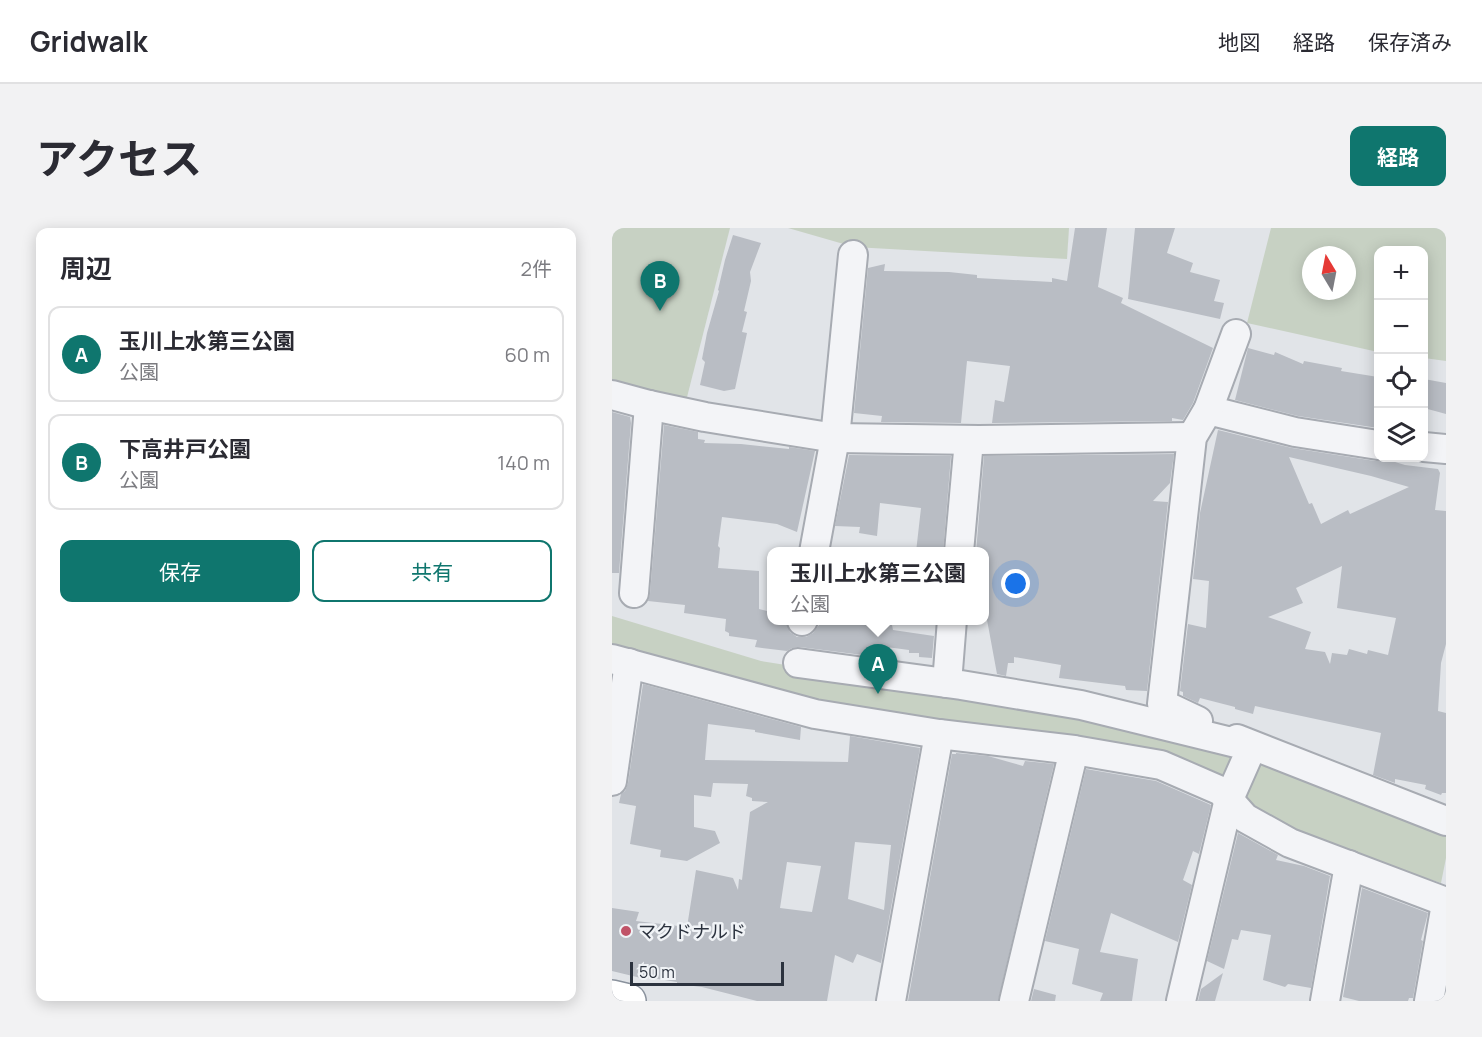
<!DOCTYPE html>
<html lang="ja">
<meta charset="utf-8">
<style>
:root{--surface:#fff;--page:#f2f2f3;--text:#2b2b33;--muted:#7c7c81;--line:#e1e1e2;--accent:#0f766e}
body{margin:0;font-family:Manrope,"Noto Sans JP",sans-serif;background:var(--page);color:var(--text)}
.controls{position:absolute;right:18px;top:18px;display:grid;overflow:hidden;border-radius:12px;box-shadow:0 3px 15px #0003}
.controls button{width:54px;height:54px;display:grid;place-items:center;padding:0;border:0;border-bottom:2px solid var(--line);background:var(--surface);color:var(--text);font:30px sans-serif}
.compass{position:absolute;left:690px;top:18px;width:54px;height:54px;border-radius:50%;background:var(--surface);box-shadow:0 3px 15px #0003;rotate:350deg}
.scale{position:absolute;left:18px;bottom:15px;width:154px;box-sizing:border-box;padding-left:6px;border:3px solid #2b323e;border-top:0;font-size:16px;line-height:21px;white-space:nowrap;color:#2b323e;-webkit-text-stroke:4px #f0f3f6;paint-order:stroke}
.you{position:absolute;left:404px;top:356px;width:21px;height:21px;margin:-15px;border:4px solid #fff;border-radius:50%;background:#1a73e8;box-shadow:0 0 0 9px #1a73e833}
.badge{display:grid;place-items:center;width:39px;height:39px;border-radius:50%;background:var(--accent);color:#fff;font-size:20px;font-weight:700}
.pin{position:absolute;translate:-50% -50px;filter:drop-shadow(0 2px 3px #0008)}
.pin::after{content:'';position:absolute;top:32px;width:21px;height:18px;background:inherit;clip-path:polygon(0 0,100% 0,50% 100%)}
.popup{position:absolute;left:155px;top:319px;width:222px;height:78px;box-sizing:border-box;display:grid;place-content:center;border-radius:12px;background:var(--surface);filter:drop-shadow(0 2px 4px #0005);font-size:20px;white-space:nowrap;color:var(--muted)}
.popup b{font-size:22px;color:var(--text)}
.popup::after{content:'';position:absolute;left:50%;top:100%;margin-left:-12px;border:12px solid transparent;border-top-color:var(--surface)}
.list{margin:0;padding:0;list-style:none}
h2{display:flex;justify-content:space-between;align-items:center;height:78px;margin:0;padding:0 24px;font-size:26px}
h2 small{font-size:20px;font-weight:400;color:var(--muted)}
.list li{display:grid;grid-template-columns:39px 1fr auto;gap:18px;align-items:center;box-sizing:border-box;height:96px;margin:0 12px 12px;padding:0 12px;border:2px solid var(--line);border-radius:12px}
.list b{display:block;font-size:22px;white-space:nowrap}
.list p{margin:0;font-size:20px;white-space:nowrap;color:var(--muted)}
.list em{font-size:20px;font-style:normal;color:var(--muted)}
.actions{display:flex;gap:12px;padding:18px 24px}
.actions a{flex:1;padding:14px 0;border:2px solid var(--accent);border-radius:12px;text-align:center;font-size:21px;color:var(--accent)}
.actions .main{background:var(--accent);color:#fff}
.icon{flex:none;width:33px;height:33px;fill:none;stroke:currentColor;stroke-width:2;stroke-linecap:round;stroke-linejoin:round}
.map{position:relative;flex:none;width:834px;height:773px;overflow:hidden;border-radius:12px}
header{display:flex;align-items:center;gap:36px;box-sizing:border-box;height:84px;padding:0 30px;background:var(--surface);border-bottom:2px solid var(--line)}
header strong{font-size:28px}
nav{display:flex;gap:33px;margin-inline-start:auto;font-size:21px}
.intro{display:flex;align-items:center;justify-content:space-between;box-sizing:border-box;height:144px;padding:0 36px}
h1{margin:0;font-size:42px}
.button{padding:15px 27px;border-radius:12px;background:var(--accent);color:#fff;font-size:21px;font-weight:700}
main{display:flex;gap:36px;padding:0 36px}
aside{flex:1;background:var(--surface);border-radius:12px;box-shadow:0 3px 15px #0003}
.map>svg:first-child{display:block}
.green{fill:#c7d1c3;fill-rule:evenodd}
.building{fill:#b9bdc4;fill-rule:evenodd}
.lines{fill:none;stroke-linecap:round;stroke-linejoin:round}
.minor-casing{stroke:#a7abb2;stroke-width:32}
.highway-casing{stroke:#8a929d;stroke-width:36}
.minor{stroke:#f3f4f7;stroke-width:28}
.highway{stroke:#fff;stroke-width:33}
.poi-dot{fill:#c05367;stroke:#f0f3f6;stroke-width:2}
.labels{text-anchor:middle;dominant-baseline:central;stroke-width:5;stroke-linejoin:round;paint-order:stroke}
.poi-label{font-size:18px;fill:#2b323e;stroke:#f0f3f6;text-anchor:start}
</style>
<header>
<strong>Gridwalk</strong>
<nav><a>地図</a><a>経路</a><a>保存済み</a></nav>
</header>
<div class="intro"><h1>アクセス</h1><a class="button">経路</a></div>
<main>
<aside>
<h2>周辺<small>2件</small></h2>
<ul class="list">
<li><span class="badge">A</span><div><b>玉川上水第三公園</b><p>公園</p></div><em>60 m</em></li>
<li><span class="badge">B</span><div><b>下高井戸公園</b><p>公園</p></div><em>140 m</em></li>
</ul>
<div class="actions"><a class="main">保存</a><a>共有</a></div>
</aside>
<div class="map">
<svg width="834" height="773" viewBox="0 0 834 773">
<rect width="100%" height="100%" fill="#e1e4e8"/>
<g class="green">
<path d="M0,0H118L71,185L0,167Z"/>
<path d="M176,0H457L455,31L242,19Z"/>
<path d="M659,0H834V133L812,130V22H766V124L635,95ZM699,27H735V63H699Z"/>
<path d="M0,388L149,433L237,447L443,474L628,530L615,558L281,495L0,425Z"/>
<path d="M650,527L834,608V630L829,655L682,606L627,569Z"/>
</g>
<g class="building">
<path d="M463,0H495L486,59L511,70L509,75L601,120L581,175L571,192L560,190V193L380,195L383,172L392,174L398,138L355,133L349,195L269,194L270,188L242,185L256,40L273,36L272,43L337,44L365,47V50L440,54V50L455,53Z"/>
<path d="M523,0H563L555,25L581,35L578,44L608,52L602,73L612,75L608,91L516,71Z"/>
<path d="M121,7L149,15L138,44L139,53L132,83L135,84L130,104L135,105L123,161L112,163L88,157L93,134L90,131L95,105L107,63L106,62L113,32Z"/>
<path d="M636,120L662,127L663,124L691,136L692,133L730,140L729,143L766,149V200L686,188L623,172Z"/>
<path d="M812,151L834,155V186L812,180Z"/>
<path d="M0,184L18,189L19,195L7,345H0Z"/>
<path d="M52,197L86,204V211L93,212L92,215L129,216L177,221V219L203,223L185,304L165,296L110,289L106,318L108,320L106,340L147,343V381L159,384V393H174L178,404L185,409H194L201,405L207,397V393L262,394L261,396L280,397L281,402L322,408L320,430L307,429V425H297V422L259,417L258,428L188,419L180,420L175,423L143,419L145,412L117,408V405L113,403L114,391L72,385L73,377L36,373L38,366Z"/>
<path d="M606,202L680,220L763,233L773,231L793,237L826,241L828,245L823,282L834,283V416L829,435L826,483L834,485V565H830L829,567L813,561L814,557L783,551V555L761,547L769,505L643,478L641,486L623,481V479L588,470L586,475L571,468V464L568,463L576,396L594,400L597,353L581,351L588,285ZM677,229L759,248L797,259L738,286L736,282L709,296L700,275L697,276ZM730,338L725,380L784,390L776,427L756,422L755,426L737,421L735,427L720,425L718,436L713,424L693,421L699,404L656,389L691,375L684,360Z"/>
<path d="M562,226L558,255L541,273L556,274L535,463L514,462L513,458L447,450L449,437L402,429V435H396L394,448L385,446L373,381L375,360H372V324H364L372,228Z"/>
<path d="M237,227L339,228L331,324H304L309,280L268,275L265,308L247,305L248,299L223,298Z"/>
<path d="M31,456L189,499L188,512L143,504V502L96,496L93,532L236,534L238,508L308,520L269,735L245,726L241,735L223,727L215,773H145L90,759L65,756V754L34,749L33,751L0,743V680L27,684L24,693L75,699L84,642L121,650L126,662L127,651L130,652L138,584L156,574L140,573V570L134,568L136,556L101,555L99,569L82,567V599L103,603L108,615L75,633L48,629L49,622L18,616L24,578L7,575L9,566L13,563L16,555ZM243,614L279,617L272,682L236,671ZM175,634L209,638L200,684L168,680Z"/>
<path d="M344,525L376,528L411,538L413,533L442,536L386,773H296L340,526H344Z"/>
<path d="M474,541L544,553L599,577L587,626L581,623L571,652L580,657L566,714L499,685L488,724L526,731L520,773H488L491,765L460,756L467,721L433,713Z"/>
<path d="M626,605L666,627L664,632L692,638L718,648L699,760L676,756L673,759L651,752L659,707L629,702L626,712L620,711L612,741L595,733Z"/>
<path d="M750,660L816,685L809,712L811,713L801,770H797L796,773H747L731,769Z"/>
<path d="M611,745L603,773H586L589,761Z"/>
<path d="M422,761L444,767L443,773H419Z"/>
</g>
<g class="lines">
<defs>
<g id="minor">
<path d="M0,167L37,177L93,189L223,210L367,212L580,209"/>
<path d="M596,182L683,204L766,217"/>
<path d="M812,219L834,221"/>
<path d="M202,324L223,210L241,27"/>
<path d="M347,324L357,212"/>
<path d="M22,365L37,177"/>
<path d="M190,393L191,392"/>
<path d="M0,431L203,486L327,506L462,522L549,537L609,563L633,590L678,615L834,674"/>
<path d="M186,435L349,457L469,477L640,519L617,571L569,773"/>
<path d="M335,455L340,392"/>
<path d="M586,493L550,476L580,209L596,182L624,106"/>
<path d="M625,511L834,593"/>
<path d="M0,553L17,435"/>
<path d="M279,773L327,506"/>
<path d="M402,773L462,522"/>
<path d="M713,773L737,637"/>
<path d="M817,773L834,676"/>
</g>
<path id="highway" d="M0,769L17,773"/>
</defs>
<use href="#minor" class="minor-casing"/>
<use href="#highway" class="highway-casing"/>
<use href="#minor" class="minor"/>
<use href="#highway" class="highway"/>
</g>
<circle class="poi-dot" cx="14" cy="703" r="6"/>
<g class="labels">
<g class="poi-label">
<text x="26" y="703">マクドナルド</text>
</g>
</g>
</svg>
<div class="controls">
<button>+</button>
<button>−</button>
<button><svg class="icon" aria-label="locate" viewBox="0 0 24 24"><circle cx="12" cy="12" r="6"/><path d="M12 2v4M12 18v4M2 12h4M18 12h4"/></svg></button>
<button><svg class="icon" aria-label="layers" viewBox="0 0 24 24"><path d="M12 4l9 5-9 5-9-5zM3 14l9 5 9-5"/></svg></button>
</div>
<svg class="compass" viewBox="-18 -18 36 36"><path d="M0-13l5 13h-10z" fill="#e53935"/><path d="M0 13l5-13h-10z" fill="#7c7c81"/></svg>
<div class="scale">50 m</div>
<div class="you"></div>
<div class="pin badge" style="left:266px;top:466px">A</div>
<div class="popup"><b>玉川上水第三公園</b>公園</div>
<div class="pin badge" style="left:48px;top:83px">B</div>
</div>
</main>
